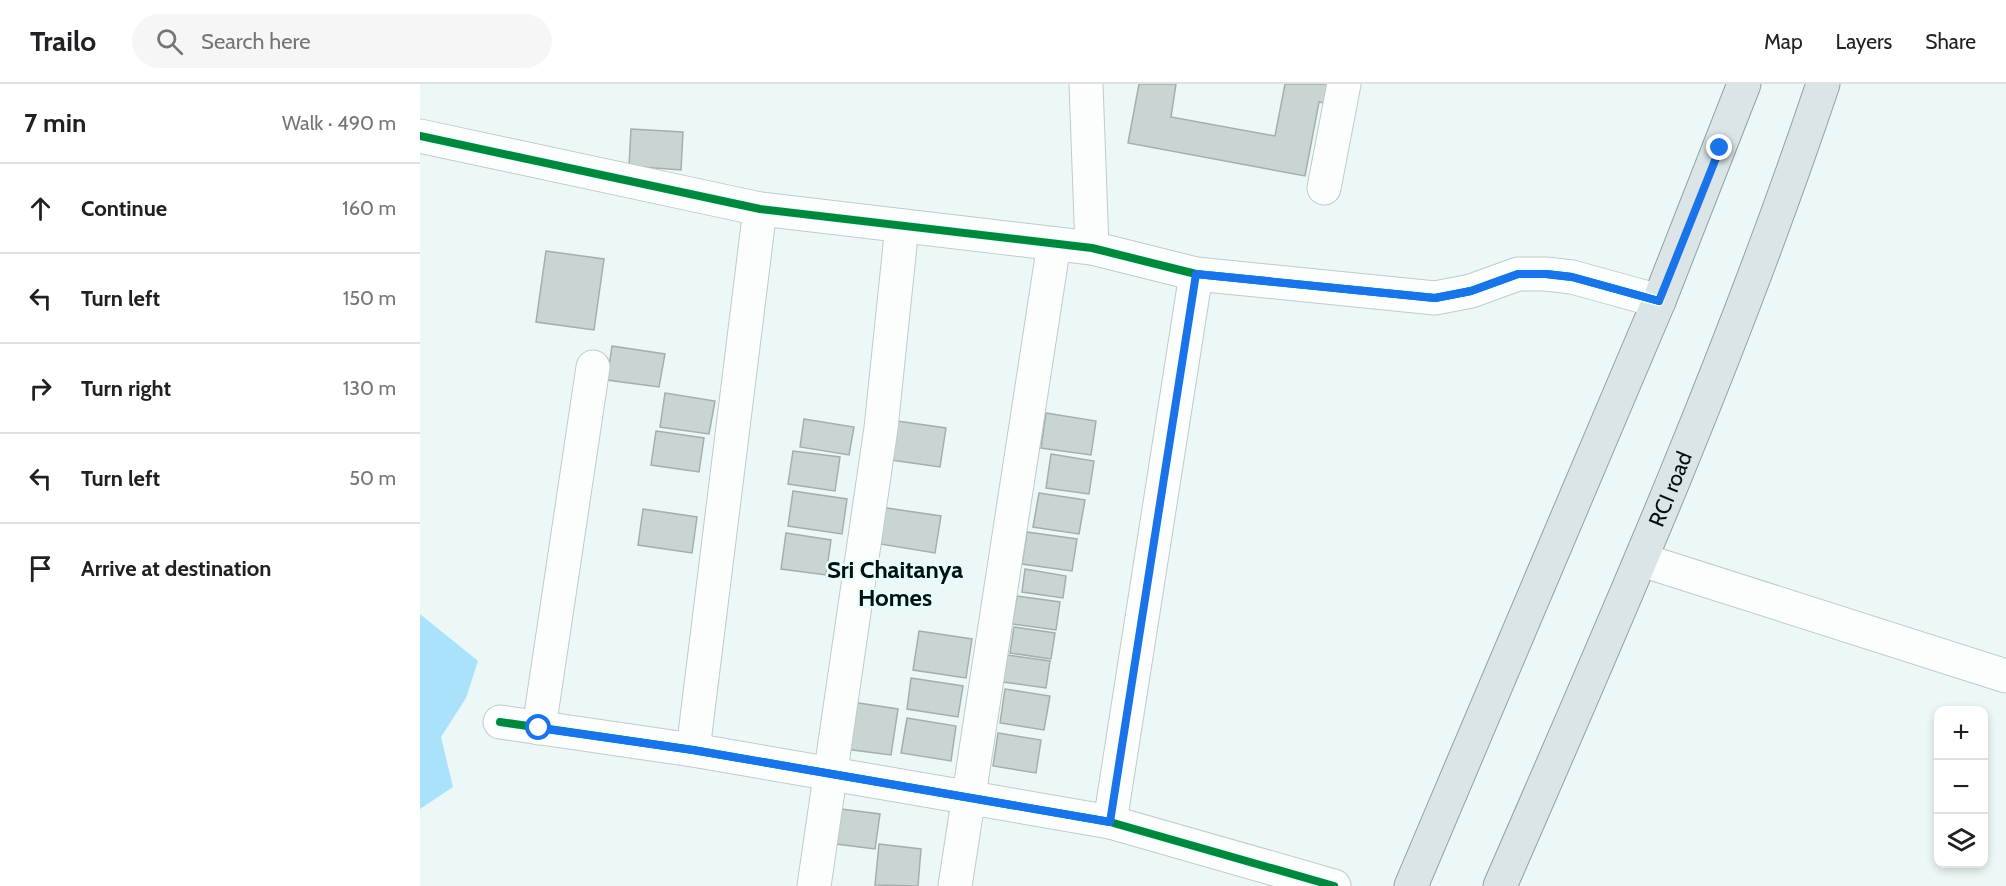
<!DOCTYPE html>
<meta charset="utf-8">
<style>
:root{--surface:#fff;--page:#f6f6f6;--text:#202124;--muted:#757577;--line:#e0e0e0}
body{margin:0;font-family:Cabin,sans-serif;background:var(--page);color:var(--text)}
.controls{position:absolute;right:18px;bottom:18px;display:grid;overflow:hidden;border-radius:12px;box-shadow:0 3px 9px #0003}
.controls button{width:54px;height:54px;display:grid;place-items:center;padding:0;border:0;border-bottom:2px solid var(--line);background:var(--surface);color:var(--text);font:30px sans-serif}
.stop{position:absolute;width:18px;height:18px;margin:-14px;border:4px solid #1a73e8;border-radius:50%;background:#fff}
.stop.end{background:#1a73e8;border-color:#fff;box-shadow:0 2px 6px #0008}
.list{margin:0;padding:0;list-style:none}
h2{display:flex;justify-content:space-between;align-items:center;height:78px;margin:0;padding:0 24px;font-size:26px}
h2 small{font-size:20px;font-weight:400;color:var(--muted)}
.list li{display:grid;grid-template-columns:39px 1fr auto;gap:18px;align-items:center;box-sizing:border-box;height:90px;padding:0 24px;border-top:2px solid var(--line)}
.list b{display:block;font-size:22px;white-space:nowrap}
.list em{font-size:20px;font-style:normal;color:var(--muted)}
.icon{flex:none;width:33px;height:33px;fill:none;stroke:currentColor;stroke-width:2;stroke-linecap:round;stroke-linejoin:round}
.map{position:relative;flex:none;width:1586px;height:802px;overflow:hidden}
header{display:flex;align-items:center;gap:36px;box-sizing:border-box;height:84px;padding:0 30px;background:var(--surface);border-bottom:2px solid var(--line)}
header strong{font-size:28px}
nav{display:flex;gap:33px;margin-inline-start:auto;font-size:21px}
.search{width:420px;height:54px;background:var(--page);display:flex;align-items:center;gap:15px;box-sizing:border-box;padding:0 21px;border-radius:33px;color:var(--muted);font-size:22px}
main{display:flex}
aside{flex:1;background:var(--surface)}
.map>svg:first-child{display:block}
.water{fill:#aae2fc}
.building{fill:#c9d5d2;stroke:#a4afad;stroke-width:1.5}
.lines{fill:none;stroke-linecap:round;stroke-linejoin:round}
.minor-casing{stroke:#bfcbca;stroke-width:35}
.major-casing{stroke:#8ca2a4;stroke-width:35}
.minor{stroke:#fcfefe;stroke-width:33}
.major{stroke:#dbe5e7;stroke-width:33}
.cycleway-casing{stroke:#e6fefc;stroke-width:11}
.cycleway{stroke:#00873e;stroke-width:8}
.route{stroke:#1a73e8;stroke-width:8}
.labels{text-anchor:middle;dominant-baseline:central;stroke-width:5;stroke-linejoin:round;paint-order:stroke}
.street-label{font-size:22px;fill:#031110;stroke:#e6fefc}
.neighbourhood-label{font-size:24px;font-weight:bold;fill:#031110;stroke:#e6fefc}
</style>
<header>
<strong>Trailo</strong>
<div class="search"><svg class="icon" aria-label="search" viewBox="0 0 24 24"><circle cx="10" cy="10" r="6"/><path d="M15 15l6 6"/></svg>Search here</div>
<nav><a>Map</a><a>Layers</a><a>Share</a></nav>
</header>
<main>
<aside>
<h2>7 min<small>Walk · 490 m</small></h2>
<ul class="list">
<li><svg class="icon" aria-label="ahead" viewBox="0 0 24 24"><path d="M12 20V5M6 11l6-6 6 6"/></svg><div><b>Continue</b></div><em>160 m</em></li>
<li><svg class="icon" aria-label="left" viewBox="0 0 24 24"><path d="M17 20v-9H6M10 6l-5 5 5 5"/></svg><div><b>Turn left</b></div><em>150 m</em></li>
<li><svg class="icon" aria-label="right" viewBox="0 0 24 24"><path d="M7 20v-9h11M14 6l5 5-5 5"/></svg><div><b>Turn right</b></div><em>130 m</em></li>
<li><svg class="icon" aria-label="left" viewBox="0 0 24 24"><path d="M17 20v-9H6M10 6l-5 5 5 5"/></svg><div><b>Turn left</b></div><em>50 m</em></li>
<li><svg class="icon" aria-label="arrive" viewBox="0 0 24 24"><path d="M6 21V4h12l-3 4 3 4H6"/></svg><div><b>Arrive at destination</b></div></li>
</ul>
</aside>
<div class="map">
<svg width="1586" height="802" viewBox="0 0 1586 802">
<rect width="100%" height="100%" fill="#ecf8f7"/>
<path class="water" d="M0,530L58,577L46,614L21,653L33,703L0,725Z"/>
<g class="building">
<path d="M719,0H756L751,33L855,52L865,0H908L904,19L899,18L885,92L708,59Z"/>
<path d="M211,45L263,48L261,86L209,82Z"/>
<path d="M126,167L184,175L174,246L116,238Z"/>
<path d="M192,262L245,270L239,303L187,296Z"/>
<path d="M245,309L295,317L289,350L240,343Z"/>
<path d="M626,329L676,337L671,371L621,364Z"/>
<path d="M384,335L434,343L429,371L380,363Z"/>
<path d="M470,336L526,344L520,383L464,375Z"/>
<path d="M236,347L284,354L279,388L231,381Z"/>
<path d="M373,367L420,373L415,407L368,400Z"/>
<path d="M631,370L674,377L669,410L626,404Z"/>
<path d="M373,407L427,415L422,450L368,442Z"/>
<path d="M619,409L665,416L659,450L613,443Z"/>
<path d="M460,423L521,432L515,469L454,459Z"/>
<path d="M223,425L277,433L272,469L218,461Z"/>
<path d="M607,448L657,455L652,487L602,480Z"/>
<path d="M366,449L411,456L406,491L361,485Z"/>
<path d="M605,485L646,492L643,514L602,508Z"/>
<path d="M597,512L640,518L636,546L592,540Z"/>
<path d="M594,543L635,549L631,575L590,569Z"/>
<path d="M499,547L552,555L546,594L493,586Z"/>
<path d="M587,571L630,577L626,604L583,598Z"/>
<path d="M491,594L543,602L538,633L487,625Z"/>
<path d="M585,605L630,612L624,646L580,639Z"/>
<path d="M432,618L478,625L471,671L425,665Z"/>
<path d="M487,634L536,642L531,677L481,669Z"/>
<path d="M578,649L621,656L616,689L573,682Z"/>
<path d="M421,725L460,730L455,765L416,760Z"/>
<path d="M459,760L501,765L498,802L455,801Z"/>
</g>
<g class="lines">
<defs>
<g id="minor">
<path d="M666,0L672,164"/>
<path d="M0,52L340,125L672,164L776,190L1015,214L1051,207L1098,190H1126L1152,193L1239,217"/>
<path d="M904,104L924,0"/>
<path d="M1222,476L1586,592"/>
<path d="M80,638L273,666L690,738L914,802"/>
<path d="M119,644L173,283"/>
<path d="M273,666L340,125"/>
<path d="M690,738L776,190"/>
<path d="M394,802L461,344L482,142"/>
<path d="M535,802L634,160"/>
</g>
<g id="major">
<path d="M991,802L1239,217L1324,0"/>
<path id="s1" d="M1080,802C1195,538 1311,274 1403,0"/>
</g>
</defs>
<use href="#minor" class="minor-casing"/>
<use href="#major" class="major-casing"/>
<use href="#minor" class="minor"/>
<use href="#major" class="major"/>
<defs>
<g id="cycleway">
<path d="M0,52L340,125L672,164L776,190L1015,214L1051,207L1098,190H1126L1152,193L1239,217"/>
<path d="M80,638L273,666L690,738L914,802"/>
</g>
</defs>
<use href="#cycleway" class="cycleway-casing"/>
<use href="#cycleway" class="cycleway"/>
</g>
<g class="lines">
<path class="route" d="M119,644L273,666L690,738L776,190L1015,214L1051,207L1098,190H1126L1152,193L1239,217L1300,64"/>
</g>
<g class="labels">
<g class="street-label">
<text stroke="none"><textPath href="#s1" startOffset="432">RCI road</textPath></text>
</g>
<g class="neighbourhood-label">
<text x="475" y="485">Sri Chaitanya<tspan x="475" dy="28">Homes</tspan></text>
</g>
</g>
</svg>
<div class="controls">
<button>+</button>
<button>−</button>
<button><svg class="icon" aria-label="layers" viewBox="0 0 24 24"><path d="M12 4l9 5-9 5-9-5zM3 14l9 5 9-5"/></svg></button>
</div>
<div class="stop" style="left:119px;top:644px"></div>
<div class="stop end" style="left:1300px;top:64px"></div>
</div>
</main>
